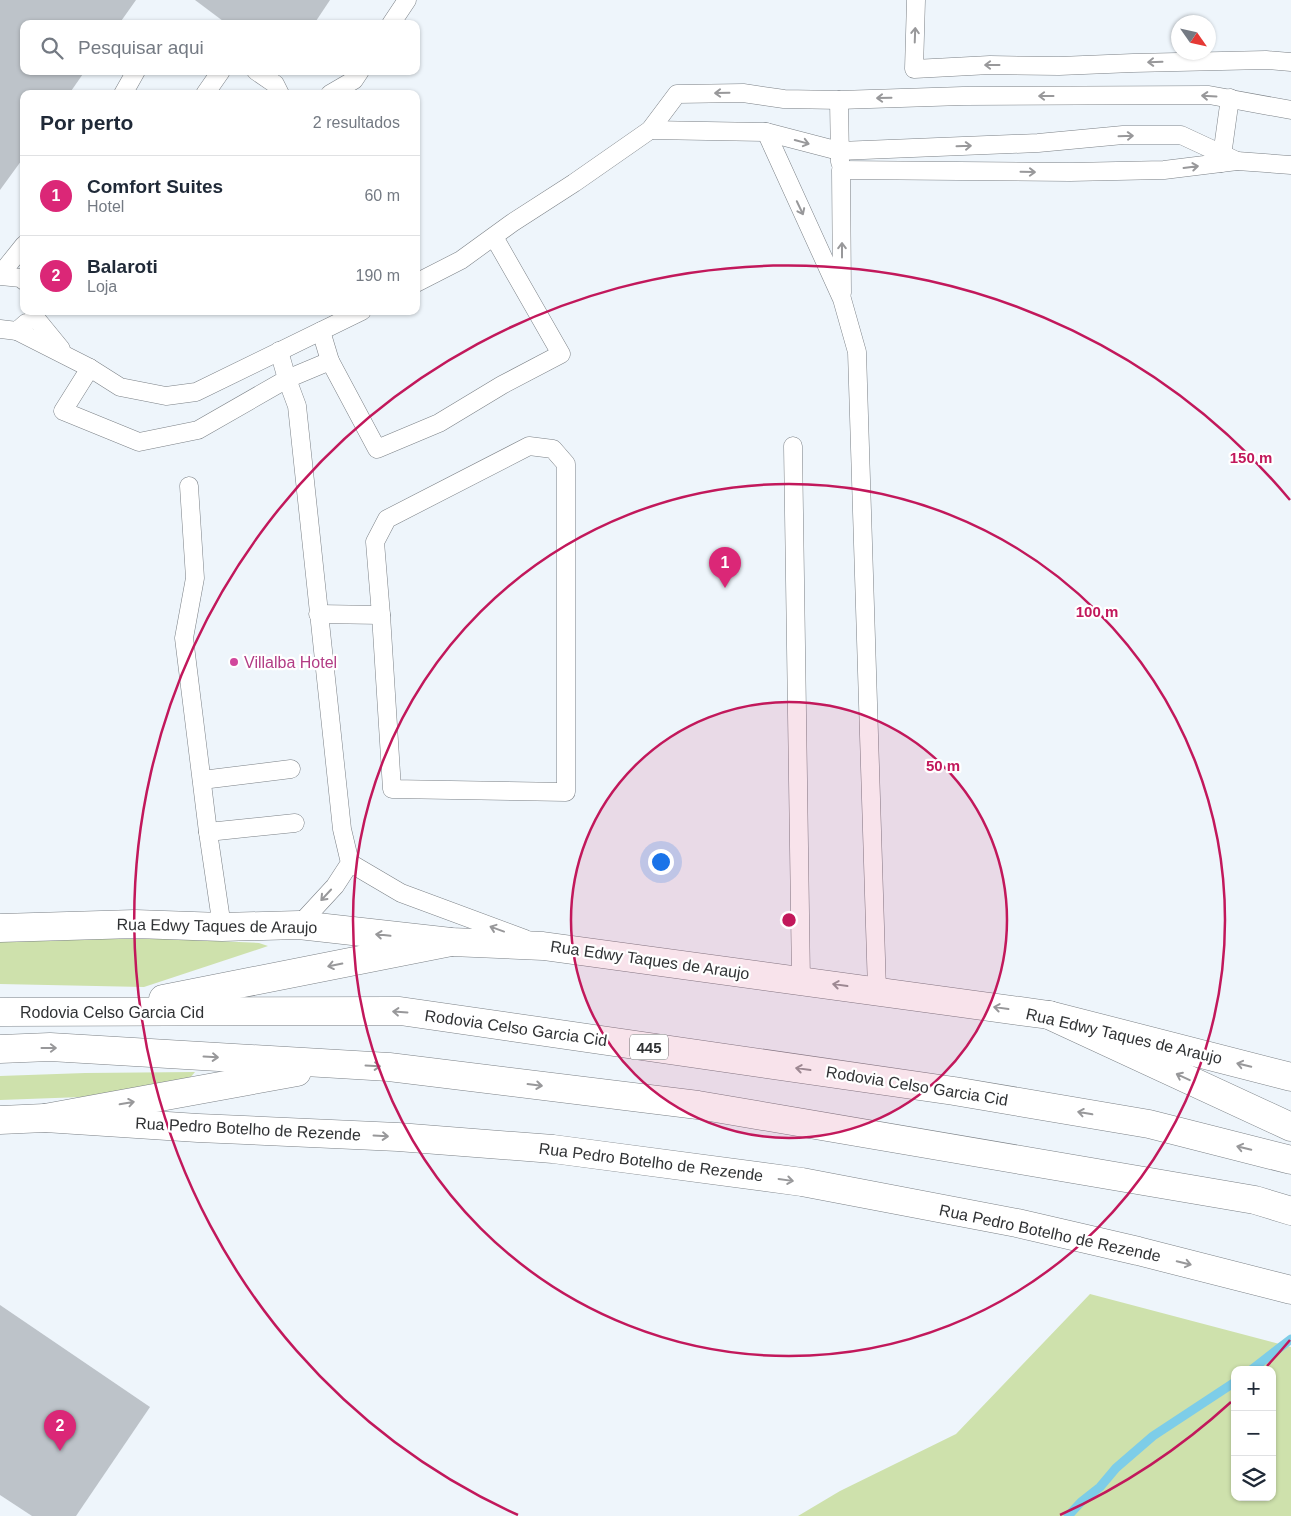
<!DOCTYPE html>
<html lang="pt">
<meta charset="utf-8">
<style>
:root{--surface:#fff;--page:#f2f2f3;--text:#1f2937;--muted:#747a83;--line:#e0e1e3;--accent:#db2777}
body{margin:0;font-family:Helvetica,sans-serif;background:var(--page);color:var(--text)}
.controls{position:absolute;right:15px;bottom:15px;display:grid;overflow:hidden;border-radius:10px;box-shadow:0 1px 4px #0004}
.controls button{width:45px;height:45px;display:grid;place-items:center;padding:0;border:0;border-bottom:1px solid var(--line);background:var(--surface);color:var(--text);font:25px sans-serif}
.compass{position:absolute;left:1171px;top:15px;width:45px;height:45px;border-radius:50%;background:var(--surface);box-shadow:0 1px 4px #0004;rotate:124deg}
.you{position:absolute;left:660px;top:861px;width:18px;height:18px;margin:-12px;border:4px solid #fff;border-radius:50%;background:#1a73e8;box-shadow:0 0 0 8px #1a73e833}
.badge{display:grid;place-items:center;width:32px;height:32px;border-radius:50%;background:var(--accent);color:#fff;font-size:16px;font-weight:700}
.pin{position:absolute;translate:-50% -41px;filter:drop-shadow(0 1px 2px #0008)}
.pin::after{content:'';position:absolute;top:26px;width:18px;height:15px;background:inherit;clip-path:polygon(0 0,100% 0,50% 100%)}
.list{margin:0;padding:0;list-style:none}
h2{display:flex;justify-content:space-between;align-items:center;height:65px;margin:0;padding:0 20px;font-size:21px}
h2 small{font-size:16px;font-weight:400;color:var(--muted)}
.list li{display:grid;grid-template-columns:32px 1fr auto;gap:15px;align-items:center;box-sizing:border-box;height:80px;padding:0 20px;border-top:1px solid var(--line)}
.list b{display:block;font-size:19px;white-space:nowrap}
.list p{margin:0;font-size:16px;white-space:nowrap;color:var(--muted)}
.list em{font-size:16px;font-style:normal;color:var(--muted)}
.icon{flex:none;width:28px;height:28px;fill:none;stroke:currentColor;stroke-width:2;stroke-linecap:round;stroke-linejoin:round}
.map{position:relative;flex:none;width:1291px;height:1516px;overflow:hidden}
.search{position:absolute;background:var(--surface);box-shadow:0 1px 4px #0004;left:20px;top:20px;width:400px;height:55px;display:flex;align-items:center;gap:12px;box-sizing:border-box;padding:0 18px;border-radius:10px;color:var(--muted);font-size:19px}
.panel{position:absolute;background:var(--surface);box-shadow:0 1px 4px #0004;left:20px;top:90px;width:400px;height:225px;border-radius:10px}
.map>svg:first-child{display:block}
.green{fill:#cee1ac;fill-rule:evenodd}
.lines{fill:none;stroke-linecap:round;stroke-linejoin:round}
.stream{stroke:#7dcde8;stroke-width:9}
.building{fill:#bdc3c9}
.service-casing{stroke:#7b8086;stroke-width:19}
.tertiary-casing{stroke:#7b8086;stroke-width:29}
.motorway-casing{stroke:#7b8086;stroke-width:29}
.service{stroke:#fff;stroke-width:18}
.tertiary{stroke:#fff;stroke-width:28}
.motorway{stroke:#fff;stroke-width:28}
.oneway{stroke:#98989a}
.ring{fill:none;stroke:#c2185b;stroke-width:2.5}
.hotel-dot{fill:#d1479c;stroke:#fff;stroke-width:2}
.labels{text-anchor:middle;dominant-baseline:central;stroke-width:4.5;stroke-linejoin:round;paint-order:stroke}
.shield{fill:#fff;stroke:#6e7071;stroke-width:1}
.shield-label{font-size:15px;font-weight:bold;fill:#303234}
.hotel-label{font-size:16px;fill:#b23c85;stroke:#fff;text-anchor:start}
.street-label{font-size:16px;fill:#303234;stroke:#fff}
.centre{fill:#c2185b;stroke:#fff;stroke-width:2.5}
.ring-label{font-size:15px;text-anchor:middle;font-weight:bold;fill:#c2185b;stroke:#fff;stroke-width:4.5;stroke-linejoin:round;paint-order:stroke}
</style>
<div class="map">
<svg width="1291" height="1516" viewBox="0 0 1291 1516">
<rect width="100%" height="100%" fill="#eef5fb"/>
<g class="green">
<path d="M38,939H170L259,943L268,946L144,987L0,984V940Z"/>
<path d="M195,1072L189,1079L171,1085L82,1097L0,1100V1076L85,1073Z"/>
<path d="M1090,1294L1291,1347V1516H798L840,1491L956,1434ZM1235,1370H1272V1497H1235Z"/>
</g>
<g class="lines">
<g class="stream">
<path d="M1251,1370L1291,1339"/>
<path d="M1068,1516L1081,1502L1100,1487L1116,1468L1153,1436L1235,1382"/>
</g>
</g>
<g class="building">
<path d="M0,0H136L119,24H24V71H85L69,94H24V157L0,190Z"/>
<path d="M195,0H330L314,24H227Z"/>
<path d="M0,1305L150,1407L76,1516H32L0,1495Z"/>
</g>
<g class="lines">
<defs>
<g id="service">
<path d="M916,0L914,69L990,65L1059,66L1133,63L1266,60L1291,62"/>
<path d="M391,24L407,0"/>
<path d="M256,71L275,84L280,94"/>
<path d="M123,94L136,71"/>
<path d="M205,94L221,71"/>
<path d="M330,94L354,80L360,71"/>
<path d="M839,100L840,162"/>
<path d="M650,130L766,132L839,151L1038,143L1123,135H1181L1237,161"/>
<path d="M766,132L842,299L857,352L877,990"/>
<path d="M1221,163L1230,98"/>
<path d="M0,275L24,245"/>
<path d="M0,276L21,278L24,281"/>
<path d="M416,283L461,260L512,223L574,183L650,130L677,94L743,93L784,99L839,100L963,96L1209,95L1291,110"/>
<path d="M842,293L841,170L1070,172L1164,170L1237,161L1291,165"/>
<path d="M34,316L61,349"/>
<path d="M0,329L17,331L26,323"/>
<path d="M17,331L90,368L120,387L166,396L196,392L362,311"/>
<path d="M321,331L330,361L377,449L439,423L502,385L561,354L494,237"/>
<path d="M279,351L287,379L297,406L342,829L350,863L335,886L299,925"/>
<path d="M90,368L63,411L139,442L198,430L287,379L330,361"/>
<path d="M529,446L553,449L566,464V792L392,789L381,615L375,542L387,519Z"/>
<path d="M793,446L801,980"/>
<path d="M189,486L195,578L184,638L208,832L222,927"/>
<path d="M318,614L381,615"/>
<path d="M202,780L291,769"/>
<path d="M208,832L295,823"/>
<path d="M350,863L401,893L525,939"/>
</g>
<g id="tertiary">
<path d="M0,928L135,924L222,927L299,925L451,942L543,946L1049,1015L1291,1077"/>
<path d="M0,1120L45,1118L198,1128L398,1137L553,1149L802,1182L1017,1223L1138,1251L1291,1290"/>
</g>
<g id="motorway">
<path d="M163,999L451,942"/>
<path d="M0,1012L400,1011L954,1091L1149,1124L1291,1160"/>
<path d="M1049,1015L1291,1127"/>
<path d="M0,1049L50,1047L389,1067L698,1105L1255,1200L1291,1211"/>
<path d="M45,1118L297,1072"/>
</g>
</defs>
<use href="#service" class="service-casing"/>
<use href="#tertiary" class="tertiary-casing"/>
<use href="#motorway" class="motorway-casing"/>
<use href="#service" class="service"/>
<use href="#tertiary" class="tertiary"/>
<use href="#motorway" class="motorway"/>
</g>
<defs><path id="oneway-shaft" d="M-6 0H5M1.5-3L5.5 0L1.5 3" fill="none" stroke-width="1.6" stroke-linecap="round" stroke-linejoin="round" transform="scale(1.25)"/></defs>
<g class="oneway">
<use href="#oneway-shaft" transform="translate(915 35) rotate(-88)"/>
<use href="#oneway-shaft" transform="translate(1155 62) rotate(178)"/>
<use href="#oneway-shaft" transform="translate(992 65) rotate(180)"/>
<use href="#oneway-shaft" transform="translate(722 93) rotate(179)"/>
<use href="#oneway-shaft" transform="translate(1046 96) rotate(180)"/>
<use href="#oneway-shaft" transform="translate(1209 96) rotate(-177)"/>
<use href="#oneway-shaft" transform="translate(884 98) rotate(179)"/>
<use href="#oneway-shaft" transform="translate(1126 136) rotate(-2)"/>
<use href="#oneway-shaft" transform="translate(802 142) rotate(15)"/>
<use href="#oneway-shaft" transform="translate(964 146) rotate(-2)"/>
<use href="#oneway-shaft" transform="translate(1191 167) rotate(-7)"/>
<use href="#oneway-shaft" transform="translate(1028 172) rotate(1)"/>
<use href="#oneway-shaft" transform="translate(800 208) rotate(65)"/>
<use href="#oneway-shaft" transform="translate(842 250) rotate(-90)"/>
<use href="#oneway-shaft" transform="translate(326 895) rotate(133)"/>
<use href="#oneway-shaft" transform="translate(497 929) rotate(-160)"/>
<use href="#oneway-shaft" transform="translate(383 935) rotate(-174)"/>
<use href="#oneway-shaft" transform="translate(335 965) rotate(169)"/>
<use href="#oneway-shaft" transform="translate(840 985) rotate(-172)"/>
<use href="#oneway-shaft" transform="translate(1001 1008) rotate(-172)"/>
<use href="#oneway-shaft" transform="translate(400 1012) rotate(-176)"/>
<use href="#oneway-shaft" transform="translate(49 1048)"/>
<use href="#oneway-shaft" transform="translate(211 1057) rotate(3)"/>
<use href="#oneway-shaft" transform="translate(1244 1065) rotate(-166)"/>
<use href="#oneway-shaft" transform="translate(373 1066) rotate(3)"/>
<use href="#oneway-shaft" transform="translate(803 1069) rotate(-172)"/>
<use href="#oneway-shaft" transform="translate(1183 1077) rotate(-155)"/>
<use href="#oneway-shaft" transform="translate(535 1085) rotate(7)"/>
<use href="#oneway-shaft" transform="translate(127 1103) rotate(-10)"/>
<use href="#oneway-shaft" transform="translate(1085 1113) rotate(-170)"/>
<use href="#oneway-shaft" transform="translate(381 1136) rotate(3)"/>
<use href="#oneway-shaft" transform="translate(1244 1148) rotate(-166)"/>
<use href="#oneway-shaft" transform="translate(786 1180) rotate(8)"/>
<use href="#oneway-shaft" transform="translate(1184 1263) rotate(14)"/>
</g>
<circle cx="789" cy="920" r="218" fill="#c2185b" fill-opacity=".12"/>
<g class="ring">
<circle cx="789" cy="920" r="218"/>
<circle cx="789" cy="920" r="436"/>
<path d="M1290 1340A654 654 0 0 1 1267 1366M1231 1402A654 654 0 0 1 1060 1515M518 1515A654 654 0 1 1 1290 500"/>
</g>
<circle class="hotel-dot" cx="234" cy="662" r="5"/>
<g class="labels">
<rect class="shield" x="630" y="1034.5" width="38" height="25" rx="4"/>
<g class="shield-label">
<text x="649" y="1047">445</text>
</g>
<g class="hotel-label">
<text x="244" y="662">Villalba Hotel</text>
</g>
<g class="street-label">
<text transform="translate(217 926) rotate(1)">Rua Edwy Taques de Araujo</text>
<text transform="translate(650 960) rotate(8)">Rua Edwy Taques de Araujo</text>
<text x="112" y="1012">Rodovia Celso Garcia Cid</text>
<text transform="translate(516 1028) rotate(8)">Rodovia Celso Garcia Cid</text>
<text transform="translate(1124 1036) rotate(13)">Rua Edwy Taques de Araujo</text>
<text transform="translate(917 1086) rotate(9)">Rodovia Celso Garcia Cid</text>
<text transform="translate(248 1129) rotate(3)">Rua Pedro Botelho de Rezende</text>
<text transform="translate(651 1162) rotate(7)">Rua Pedro Botelho de Rezende</text>
<text transform="translate(1050 1233) rotate(12)">Rua Pedro Botelho de Rezende</text>
</g>
</g>
<circle cx="789" cy="920" r="8" class="centre"/>
<g class="ring-label">
<text x="1251" y="463">150 m</text>
<text x="1097" y="617">100 m</text>
<text x="943" y="771">50 m</text>
</g>
</svg>
<div class="controls">
<button>+</button>
<button>−</button>
<button><svg class="icon" aria-label="layers" viewBox="0 0 24 24"><path d="M12 4l9 5-9 5-9-5zM3 14l9 5 9-5"/></svg></button>
</div>
<svg class="compass" viewBox="-18 -18 36 36"><path d="M0-13l5 13h-10z" fill="#e53935"/><path d="M0 13l5-13h-10z" fill="#747a83"/></svg>
<div class="you"></div>
<div class="pin badge" style="left:725px;top:588px">1</div>
<div class="pin badge" style="left:60px;top:1451px">2</div>
<div class="search"><svg class="icon" aria-label="search" viewBox="0 0 24 24"><circle cx="10" cy="10" r="6"/><path d="M15 15l6 6"/></svg>Pesquisar aqui</div>
<section class="panel">
<h2>Por perto<small>2 resultados</small></h2>
<ul class="list">
<li><span class="badge">1</span><div><b>Comfort Suites</b><p>Hotel</p></div><em>60 m</em></li>
<li><span class="badge">2</span><div><b>Balaroti</b><p>Loja</p></div><em>190 m</em></li>
</ul>
</section>
</div>
